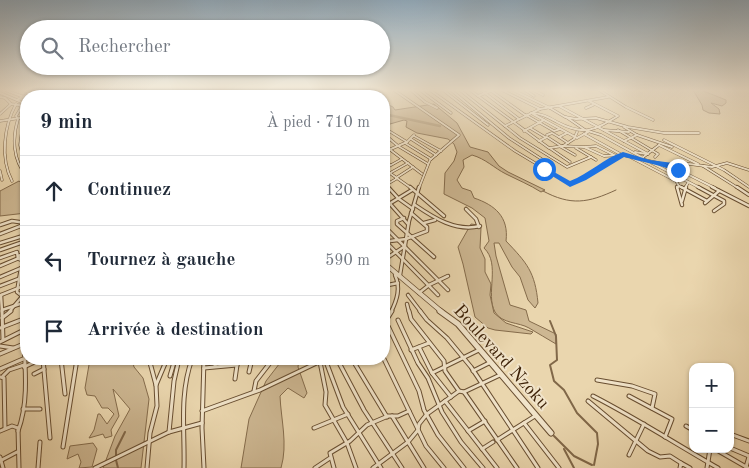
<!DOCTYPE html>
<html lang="fr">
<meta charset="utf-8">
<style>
:root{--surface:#fff;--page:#f2f2f3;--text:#1f2937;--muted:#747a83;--line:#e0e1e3}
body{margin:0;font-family:"Old Standard TT",serif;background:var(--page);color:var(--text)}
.controls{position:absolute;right:15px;bottom:15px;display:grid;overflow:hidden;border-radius:10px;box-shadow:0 1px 4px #0004}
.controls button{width:45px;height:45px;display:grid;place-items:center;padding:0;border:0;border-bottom:1px solid var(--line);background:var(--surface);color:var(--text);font:25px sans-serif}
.stop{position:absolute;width:15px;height:15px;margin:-11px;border:4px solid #1a73e8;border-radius:50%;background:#fff}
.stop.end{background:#1a73e8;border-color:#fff;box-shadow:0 1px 5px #0008}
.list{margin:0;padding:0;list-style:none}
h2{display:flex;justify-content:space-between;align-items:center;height:65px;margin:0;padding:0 20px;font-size:21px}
h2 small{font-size:16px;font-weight:400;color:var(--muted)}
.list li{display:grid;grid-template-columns:32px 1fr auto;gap:15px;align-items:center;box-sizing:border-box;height:70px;padding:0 20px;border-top:1px solid var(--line)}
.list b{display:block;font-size:19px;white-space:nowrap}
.list em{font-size:16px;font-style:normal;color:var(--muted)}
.icon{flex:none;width:28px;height:28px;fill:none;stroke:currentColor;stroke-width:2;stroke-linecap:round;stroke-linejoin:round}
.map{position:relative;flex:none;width:749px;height:468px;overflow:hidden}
.search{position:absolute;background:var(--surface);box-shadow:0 1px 4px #0004;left:20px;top:20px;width:370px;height:55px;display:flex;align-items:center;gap:12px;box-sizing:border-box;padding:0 18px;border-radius:28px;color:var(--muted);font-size:19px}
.panel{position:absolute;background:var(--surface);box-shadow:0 1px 4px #0004;left:20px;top:90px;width:370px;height:275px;border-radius:20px}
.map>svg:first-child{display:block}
.green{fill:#cdb792;stroke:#856c4c}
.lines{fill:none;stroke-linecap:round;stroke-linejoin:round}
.stream-far1{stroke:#816849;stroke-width:1}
.stream{stroke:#816849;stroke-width:2}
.river{stroke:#af9875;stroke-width:2.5}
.minor-far2-casing{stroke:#684e31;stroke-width:3}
.minor-far1-casing{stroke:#684e31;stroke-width:4.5}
.minor-casing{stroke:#684e31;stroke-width:5}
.tertiary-far2-casing{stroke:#684e31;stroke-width:4.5}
.tertiary-far1-casing{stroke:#684e31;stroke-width:5.5}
.tertiary-casing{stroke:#684e31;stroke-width:7}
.minor-far2{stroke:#f1e4ca;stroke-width:2}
.minor-far1{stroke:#f1e4ca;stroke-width:2.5}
.minor{stroke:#f1e4ca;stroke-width:3}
.tertiary-far2{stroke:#f1e4ca;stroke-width:3}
.tertiary-far1{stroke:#f1e4ca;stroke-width:4}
.tertiary{stroke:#f1e4ca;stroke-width:5}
.route{fill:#1a73e8}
.labels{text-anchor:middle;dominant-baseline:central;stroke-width:4;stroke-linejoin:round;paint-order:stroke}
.near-street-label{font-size:18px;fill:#3d2107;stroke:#f1e4ca}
</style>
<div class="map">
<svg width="749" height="468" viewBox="0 0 749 468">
<rect width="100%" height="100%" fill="#ead6ae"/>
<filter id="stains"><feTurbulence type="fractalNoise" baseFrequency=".004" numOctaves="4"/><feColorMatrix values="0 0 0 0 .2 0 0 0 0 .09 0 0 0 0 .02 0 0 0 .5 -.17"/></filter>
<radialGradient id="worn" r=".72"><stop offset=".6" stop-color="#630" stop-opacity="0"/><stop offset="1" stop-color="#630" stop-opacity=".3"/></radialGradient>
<g class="green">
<path d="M283,90H382L378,92L382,94L380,96H295L293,95L283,96Z"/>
<path d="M693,90H701L726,100V103L722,106L711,103L719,109L720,114L709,113L703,110L702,105Z"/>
<path d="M384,103L393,107L395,110L434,104L457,123L470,147L488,152L499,166L508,172L545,190L541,192C530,185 518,180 506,174C494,168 486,159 472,155L463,160L464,167L457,180L462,188L471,191L474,198C495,205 509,217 506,241C527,263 535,272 538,303L535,308L528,300L520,277L512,267L499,243H494L496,256L510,305L526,310L529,321L556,334V344C547,339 538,333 529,328C519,322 502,324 495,312C485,294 501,264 484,248L489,241L485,218L472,208L444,194L445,173L454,161L457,152L454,144L448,139L417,133L406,127L407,121L404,120L390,124L384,119Z"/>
<path d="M19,181L26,186V213L0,216V191Z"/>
<path d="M471,224L478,225L481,228L480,248L485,259V272L491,284L490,295L494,313L506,323L533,332L531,334L495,330L488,328L475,317L463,264L458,247Z"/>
<path d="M90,359H132L134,367L143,378L149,399L141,468H103L115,436L130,409L113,389L119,416L111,430L112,436L105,438L103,434L89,438L94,430L98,414H100L107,424L114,414L108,408H102L95,396L87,395L85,388Z"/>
<path d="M283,359H299L298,367L307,393L304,398L288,388L280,396C281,420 288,444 281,468H241L249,419L266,381Z"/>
<path d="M93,443L97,449L92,467L79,468L81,462L78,454L67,459L70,446Z"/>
</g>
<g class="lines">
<path class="stream-far1" d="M543,191C571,206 588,203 616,190"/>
<g class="stream">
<path d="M550,321L556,336L557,360L550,365L554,381L564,390L577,413L597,433L598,444L594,465"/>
<path d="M554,436L574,456L592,465"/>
<path d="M564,449L574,468"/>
<path d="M116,456V450L125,432"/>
<path d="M116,460L118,468"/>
</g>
<g class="river">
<path d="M305,90L308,93L338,96"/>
<path d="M384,114L440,126"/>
</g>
<defs>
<g id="minor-far2">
<path d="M5,90L24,97"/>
<path d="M24,90L30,93"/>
<path d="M37,90L53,96"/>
<path d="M59,90L71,96"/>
<path d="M73,90L85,96"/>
<path d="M87,90L96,95"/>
<path d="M100,90L106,96"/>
<path d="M118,90L119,96"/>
<path d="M125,90L127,96"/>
<path d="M132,90L135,96"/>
<path d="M169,90V96"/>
<path d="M178,90L179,96"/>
<path d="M187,90L191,96"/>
<path d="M208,90L211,96"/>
<path d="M217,90L219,96"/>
<path d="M236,90L238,96"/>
<path d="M246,90L248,96"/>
<path d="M254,90L256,96"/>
<path d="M259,90L260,96"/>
<path d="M267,90L269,96"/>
<path d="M394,90L459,135L430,160L419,188"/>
<path d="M411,90L425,102L437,108"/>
<path d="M420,90L451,113"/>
<path d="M430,90L515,151L570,184L584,178L617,157"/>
<path d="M443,90L488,125"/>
<path d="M451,90L509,138L543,160"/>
<path d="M460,90L520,138L567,167L591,157"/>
<path d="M470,90L549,148L563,146"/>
<path d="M481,90L519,119"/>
<path d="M490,90L525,115"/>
<path d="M502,90L540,109"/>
<path d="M513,90L550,108"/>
<path d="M525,90L534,96"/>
<path d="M533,90L543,95"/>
<path d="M599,90L626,107L653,120"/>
<path d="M0,93L24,103L16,116L18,119C12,138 13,160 26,175"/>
<path d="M29,94L35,96"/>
<path d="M147,94L162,90"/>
<path d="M96,96L112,90"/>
<path d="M200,96L232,90"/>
<path d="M478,96L493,90"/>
<path d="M0,97L5,98L11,104L26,106"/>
<path d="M21,99L26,101"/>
<path d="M17,100L30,93"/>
<path d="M559,106L648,154"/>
<path d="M550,108L565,117L576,119L596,118L628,127L664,133H699"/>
<path d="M586,108L593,105"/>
<path d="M531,113C541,113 548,117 557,122C584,136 593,131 618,116L589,101"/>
<path d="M0,114L11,104"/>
<path d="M533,114L577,138L588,132L566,117"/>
<path d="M526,115L554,131L560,129"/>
<path d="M0,121L26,117"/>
<path d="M384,123L389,131L407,142"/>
<path d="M505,126L540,109L608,97"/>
<path d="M624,127L637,135L672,147"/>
<path d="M26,128L22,130L20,145L26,168"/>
<path d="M530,128L545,137"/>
<path d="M604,130L629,132"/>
<path d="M618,130L658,154L655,157"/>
<path d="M524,131L544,120"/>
<path d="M588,131L601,135L643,158"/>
<path d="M567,133L559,137L568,143"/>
<path d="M384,134L398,146L428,164"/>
<path d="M584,134L622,155"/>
<path d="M547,135L552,133L559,137"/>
<path d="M414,136L441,151"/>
<path d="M411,139L436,155"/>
<path d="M664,140L724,170L749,187"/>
<path d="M539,141L547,137L561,146"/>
<path d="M624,141L637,135"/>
<path d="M405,143L431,159"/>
<path d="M384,145L422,174"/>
<path d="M659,145L698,164"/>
<path d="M563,146L584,147L604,156L623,155L667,165L682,163L712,167L727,163L749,170"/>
<path d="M563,146L574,139L577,132"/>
<path d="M561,147L575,155"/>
<path d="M585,147L596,146L614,155"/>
<path d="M576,148L596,160"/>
<path d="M551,149L570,162"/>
<path d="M384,152L407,142L414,135"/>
<path d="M635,152L646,154"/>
<path d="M632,158L676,181L679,186L677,188"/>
<path d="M642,158L659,145"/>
<path d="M384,159L390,165"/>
<path d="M652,163L700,188"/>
<path d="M671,166L715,188"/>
<path d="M703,166L738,188"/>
<path d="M384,169L411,188"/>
<path d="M384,169L402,159"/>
<path d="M0,171L2,180"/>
<path d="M390,173L408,163"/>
<path d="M396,178L413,167"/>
<path d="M12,181C0,158 4,126 16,104"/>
<path d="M384,183L389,188"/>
<path d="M384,186L396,179"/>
<path d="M679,186L683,188"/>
<path d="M685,188L688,183"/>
</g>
<g id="minor-far1">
<path d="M388,187L399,199L413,209"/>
<path d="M410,187L444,216"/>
<path d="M677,187L682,205"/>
<path d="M681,187L707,201"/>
<path d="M698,187L724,201V204L714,211"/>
<path d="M712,187L749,206"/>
<path d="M737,187L749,195"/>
<path d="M384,197L408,224"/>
<path d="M682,201L686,187"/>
<path d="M705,203L719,191"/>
<path d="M415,205C434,218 456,232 480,226"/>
<path d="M384,207L412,190"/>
<path d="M466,209L476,219L479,227"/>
<path d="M404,218L397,221V224L434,257"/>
<path d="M424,223L435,220"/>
<path d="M0,225L12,221L26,223"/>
<path d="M384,226L448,290"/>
<path d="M0,234L26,224"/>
<path d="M384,240L438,295"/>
<path d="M0,243L26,235"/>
<path d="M384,245L390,241L406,239L427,231V227L411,213"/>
<path d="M0,250L26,241"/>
<path d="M18,256L26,253"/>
<path d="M0,258L17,252L18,258"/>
<path d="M19,259L24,261L26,268"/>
<path d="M384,260L405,246"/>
<path d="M0,266L26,255"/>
<path d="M21,268L17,292L26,299"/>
<path d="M400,275L409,221L419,187"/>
<path d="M0,277L26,266"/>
<path d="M384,281L388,285L398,283"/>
<path d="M0,286L26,276"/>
<path d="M419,293L429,285L448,276"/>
<path d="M1,295L2,312"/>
<path d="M1,295L26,285"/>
<path d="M408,295L421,312"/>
<path d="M407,304L409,312"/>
<path d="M2,310L26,302"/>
<path d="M9,312L26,292"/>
<path d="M23,312V303"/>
<path d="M391,312C397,300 401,288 395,275"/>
</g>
<g id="minor">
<path d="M2,311L3,340"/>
<path d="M409,311L411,319L444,361L445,371L459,391L464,392L517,468"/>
<path d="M420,311L427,320L447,338L471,367L538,468"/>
<path d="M2,318L11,311"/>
<path d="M398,320L418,363L428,378L442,412L461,442L483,468"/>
<path d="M384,324L392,311"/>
<path d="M388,326L419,391L424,410L438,435L464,468"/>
<path d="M0,328L26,318"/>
<path d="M0,342L26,329"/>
<path d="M0,346L13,348"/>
<path d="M419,347L432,373L451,397"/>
<path d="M411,350L429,343"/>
<path d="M0,354L26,343"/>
<path d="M43,359L50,438"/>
<path d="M61,359L65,394"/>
<path d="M204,359L202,428L204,468"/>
<path d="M235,359L237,365L235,379"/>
<path d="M337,359L364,410L402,468"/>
<path d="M352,359L387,417"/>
<path d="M384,359L426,446L444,468"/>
<path d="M320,362L326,392L325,405L347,443L356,468"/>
<path d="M215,366L217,359"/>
<path d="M24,367L41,359"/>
<path d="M204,368L237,365"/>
<path d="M0,369L23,359"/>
<path d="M473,371L489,363"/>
<path d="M249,372L252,359"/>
<path d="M432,373L479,350"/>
<path d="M34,374L44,369"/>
<path d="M3,376L9,370L24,365"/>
<path d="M170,376L175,359"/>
<path d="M0,377L4,378L5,428"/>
<path d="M597,380L632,386L655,394L652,408"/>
<path d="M156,385L167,359"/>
<path d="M254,391L256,381L273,359"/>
<path d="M464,392L500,375"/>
<path d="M593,396C636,418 676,444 718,468"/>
<path d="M629,396L672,419L665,437"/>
<path d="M445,401L497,468"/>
<path d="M588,401L648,451L660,457L670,456L681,463"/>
<path d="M23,409H40"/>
<path d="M202,411L260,390L325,359L343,407L381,468"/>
<path d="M392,416L424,468"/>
<path d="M524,423L559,468"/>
<path d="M686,426L693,430"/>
<path d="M314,428L348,414"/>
<path d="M0,431L12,426L18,428L19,468"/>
<path d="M18,431C32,394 22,349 23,311"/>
<path d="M468,431L485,421"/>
<path d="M169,432L174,381L179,359"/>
<path d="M730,434L749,441"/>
<path d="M497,440L535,416"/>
<path d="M63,447L77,359"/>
<path d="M730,448L749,456"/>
<path d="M482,449L493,442"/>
<path d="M715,449L748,468"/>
<path d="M629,455L644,424"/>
<path d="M0,457L3,468"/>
<path d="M0,461L17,452"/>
<path d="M746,467L749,457"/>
<path d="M38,468L40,442"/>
<path d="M95,468L169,432L202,423"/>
<path d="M147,468L150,433L157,406L156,385L149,359"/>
<path d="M184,468C185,431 179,395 192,359"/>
<path d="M315,468L330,458"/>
<path d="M334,468L330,453L350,441L367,425L388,416H398L409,411"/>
<path d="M373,468L408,442L418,430L419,424L427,414L459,391"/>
<path d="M680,468L681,463L690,468"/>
<path d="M707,468L710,449"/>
</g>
<path id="tertiary-far2" d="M195,90V96"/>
<path id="tertiary-far1" d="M384,263L442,312"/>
<path id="tertiary" d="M440,311L458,324L551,433"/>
</defs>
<use href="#minor-far2" class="minor-far2-casing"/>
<use href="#minor-far1" class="minor-far1-casing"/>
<use href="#minor" class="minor-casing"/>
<use href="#tertiary-far2" class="tertiary-far2-casing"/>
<use href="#tertiary-far1" class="tertiary-far1-casing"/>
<use href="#tertiary" class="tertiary-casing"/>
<use href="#minor-far2" class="minor-far2"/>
<use href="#minor-far1" class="minor-far1"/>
<use href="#minor" class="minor"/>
<use href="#tertiary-far2" class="tertiary-far2"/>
<use href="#tertiary-far1" class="tertiary-far1"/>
<use href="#tertiary" class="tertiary"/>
</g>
<linearGradient id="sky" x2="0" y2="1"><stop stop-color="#91a9ba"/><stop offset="0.58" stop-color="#f6eddb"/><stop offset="1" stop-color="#f6eddb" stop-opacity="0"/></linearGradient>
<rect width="749" height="156" fill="url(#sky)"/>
<path class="route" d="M623,152L650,160L673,163L682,170L678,172C661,165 642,162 624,157L586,180L570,187L541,169L547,168L570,181C589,174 604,158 623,152Z"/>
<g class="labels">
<g class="near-street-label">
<text transform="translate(501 357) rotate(48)">Boulevard Nzoku</text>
</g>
</g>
<rect width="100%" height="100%" filter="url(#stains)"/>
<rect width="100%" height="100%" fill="url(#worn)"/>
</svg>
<div class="controls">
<button>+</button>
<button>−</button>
</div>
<div class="stop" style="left:544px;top:169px"></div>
<div class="stop end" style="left:678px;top:170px"></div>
<div class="search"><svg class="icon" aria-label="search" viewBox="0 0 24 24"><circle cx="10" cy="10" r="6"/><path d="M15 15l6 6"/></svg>Rechercher</div>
<section class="panel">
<h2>9 min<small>À pied · 710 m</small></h2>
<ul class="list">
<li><svg class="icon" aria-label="ahead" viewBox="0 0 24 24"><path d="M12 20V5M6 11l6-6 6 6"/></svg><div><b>Continuez</b></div><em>120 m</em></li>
<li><svg class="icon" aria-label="left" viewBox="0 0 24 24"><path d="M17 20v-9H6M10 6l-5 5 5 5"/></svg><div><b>Tournez à gauche</b></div><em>590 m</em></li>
<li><svg class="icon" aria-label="arrive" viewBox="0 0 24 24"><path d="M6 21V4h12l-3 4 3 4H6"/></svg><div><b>Arrivée à destination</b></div></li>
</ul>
</section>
</div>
